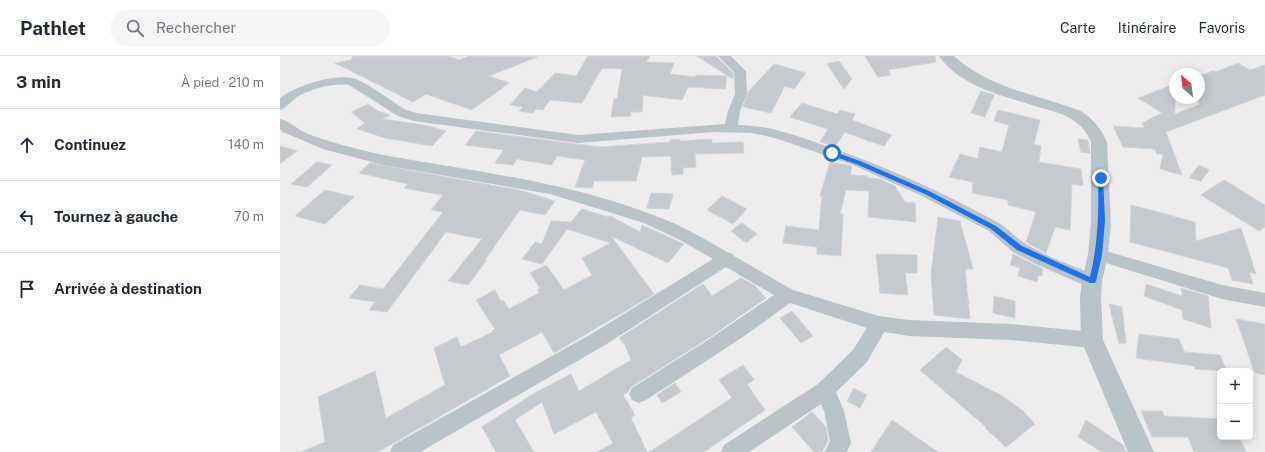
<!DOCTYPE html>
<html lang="fr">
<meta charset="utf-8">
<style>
:root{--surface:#fff;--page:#f6f6f7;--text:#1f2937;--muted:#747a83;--line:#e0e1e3}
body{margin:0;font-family:"Public Sans",sans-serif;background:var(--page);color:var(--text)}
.controls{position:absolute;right:12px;bottom:12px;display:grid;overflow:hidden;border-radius:6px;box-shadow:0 2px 10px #0003}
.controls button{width:36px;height:36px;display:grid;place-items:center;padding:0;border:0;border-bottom:1px solid var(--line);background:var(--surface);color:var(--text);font:20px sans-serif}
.compass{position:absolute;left:889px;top:12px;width:36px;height:36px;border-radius:50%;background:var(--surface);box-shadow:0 2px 10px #0003;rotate:332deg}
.stop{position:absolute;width:12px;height:12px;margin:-9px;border:3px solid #1a73e8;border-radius:50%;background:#fff}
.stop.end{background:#1a73e8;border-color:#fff;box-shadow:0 1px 4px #0008}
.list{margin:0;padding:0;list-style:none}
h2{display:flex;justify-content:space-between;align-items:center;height:52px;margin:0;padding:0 16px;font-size:17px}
h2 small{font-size:13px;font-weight:400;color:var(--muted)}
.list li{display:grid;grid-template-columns:26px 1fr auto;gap:12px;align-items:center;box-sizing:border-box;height:72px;padding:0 16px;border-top:1px solid var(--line)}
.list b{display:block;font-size:15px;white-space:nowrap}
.list em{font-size:13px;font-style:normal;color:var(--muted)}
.icon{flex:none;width:22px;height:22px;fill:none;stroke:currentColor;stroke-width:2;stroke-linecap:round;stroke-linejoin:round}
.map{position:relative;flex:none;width:985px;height:396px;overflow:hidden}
header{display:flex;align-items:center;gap:24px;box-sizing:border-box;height:56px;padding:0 20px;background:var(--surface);border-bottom:1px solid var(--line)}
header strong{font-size:19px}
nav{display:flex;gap:22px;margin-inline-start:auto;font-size:14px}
.search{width:280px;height:36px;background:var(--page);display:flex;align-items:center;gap:10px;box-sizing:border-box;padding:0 14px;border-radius:22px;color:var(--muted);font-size:15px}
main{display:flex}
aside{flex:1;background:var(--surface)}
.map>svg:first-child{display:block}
.building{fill:#c6cace;stroke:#d0d4d7}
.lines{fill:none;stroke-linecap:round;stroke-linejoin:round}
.minor{fill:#b8c4c8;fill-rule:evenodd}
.tertiary{fill:#b8c4c8;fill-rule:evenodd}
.route{fill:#1a73e8}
</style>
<header>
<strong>Pathlet</strong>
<div class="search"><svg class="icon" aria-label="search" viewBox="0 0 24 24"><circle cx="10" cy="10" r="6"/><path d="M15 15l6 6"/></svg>Rechercher</div>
<nav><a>Carte</a><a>Itinéraire</a><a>Favoris</a></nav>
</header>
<main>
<aside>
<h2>3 min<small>À pied · 210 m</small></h2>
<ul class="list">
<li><svg class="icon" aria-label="ahead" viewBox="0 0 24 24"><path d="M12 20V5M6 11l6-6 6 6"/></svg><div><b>Continuez</b></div><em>140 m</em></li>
<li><svg class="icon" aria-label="left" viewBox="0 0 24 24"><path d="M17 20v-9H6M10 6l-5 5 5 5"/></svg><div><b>Tournez à gauche</b></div><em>70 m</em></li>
<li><svg class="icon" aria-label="arrive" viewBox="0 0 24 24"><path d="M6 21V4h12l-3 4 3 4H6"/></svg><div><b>Arrivée à destination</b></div></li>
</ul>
</aside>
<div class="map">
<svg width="985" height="396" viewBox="0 0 985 396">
<rect width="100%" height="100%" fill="#efeced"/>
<g class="building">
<path d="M73,0H168L179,4L189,0L257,1L209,20L229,27L192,54L146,38L133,46L55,7L71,4Z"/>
<path d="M308,0H370L366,6L394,7L390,18L415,21L416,19L447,20L445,33L408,31L402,44L363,39L362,56H351V60L331,61L334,43H337L342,13L322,12L302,47L270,44L263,54L256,53L253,57L239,55L243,51L230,49L245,32L257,36L275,17L296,20Z"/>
<path d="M417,0H436L453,17V23Z"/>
<path d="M585,0H655L656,6L608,14L611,19L598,21Z"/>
<path d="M559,5L572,23L564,33L547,8Z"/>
<path d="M958,7L970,14L985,9V39L886,76L902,119L880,113L883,98H877L875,93L843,91L833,70L864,72L862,67L882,57L858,42L895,28V58L919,49V20L933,15L936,16Z"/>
<path d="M494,8L526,17L514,33L505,30L491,57L463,51L468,36Z"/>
<path d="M701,35L714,39L705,61L691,57Z"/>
<path d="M522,47L557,58L560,54L575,58L572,64L612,79L604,90L593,86L591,84V86L565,76L555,90L540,86L548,73L510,61Z"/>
<path d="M88,48L98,55L110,59L103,63L149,70L166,75L152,90L105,82L77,73L85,67L71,56Z"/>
<path d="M718,54L760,64L754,88L761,90L759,106L801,113L803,130L792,128L790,174L775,171L766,197L746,186L756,156L728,149V144L692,137L693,126L669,121L680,98L698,103L700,91L722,96L729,69L714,65Z"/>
<path d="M196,75L320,91L390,86V84L400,83V85L432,83V87L463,86L464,97L415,98L416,111L403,112V118L392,119L391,100L362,101L356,125H314L312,132L295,131L305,104L277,100L272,109L237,103L233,109L215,107L224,94L185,89Z"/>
<path d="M798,83L808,84L810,97L801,96Z"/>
<path d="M0,90L17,95L0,108Z"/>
<path d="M37,106L52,109L27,131L11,128Z"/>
<path d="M550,106L572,110L570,119L588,120V122L600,123L615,130L625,146L635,147L636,166L588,161L589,135L566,134L560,158H563L561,200L537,198V191L503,187L506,170L539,174L542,140H540Z"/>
<path d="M90,107L243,135L275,145L265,159L240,154L205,204H207L188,229L168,225L202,183L166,176L107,256L89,254L95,246L69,242L80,229L103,233L163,156L151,154L163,139L124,132L128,128L79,117Z"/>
<path d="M919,109L929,114L921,125L909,122Z"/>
<path d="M944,124L985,149V171L979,175L921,139Z"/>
<path d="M45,134L74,141L45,168L15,160Z"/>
<path d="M371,137L393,138L389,153L367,152Z"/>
<path d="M442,140L467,153L453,168L427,154Z"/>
<path d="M851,149L915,166L916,185L961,172L976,218L969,216L973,228L952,224L948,212L850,186Z"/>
<path d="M302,153L328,161L330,160L360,176L362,169L404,188L388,207L331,180L374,238L274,297L262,276L219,299L230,320L98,396H21L45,386L38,341L95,315L106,362L165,329L154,292L177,281L181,291L213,276L212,275L215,273L196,244L215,234L221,245L223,244L229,253L259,237L257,234L260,232L250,217L266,209L284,234L312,219L302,202L331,187L287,173L262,208L242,203L255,186L262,188L271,165L291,166Z"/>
<path d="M658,161L680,165L693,213H685L690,263L654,259L651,218Z"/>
<path d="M462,167L477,178L466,187L451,175Z"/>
<path d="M596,198L637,199V217H625L628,239L600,237Z"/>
<path d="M733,198L763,213L762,220L758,219L757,226L738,220L740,212L730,209Z"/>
<path d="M461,222L474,229L486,242L427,283L351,331L348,336L343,339L355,359L351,362L367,396H317L333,387L316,356L274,378L262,346L235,364L254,396H216L202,371L251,339L291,318L299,335L351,304L345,289L339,282L423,228L432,240Z"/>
<path d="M866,228L902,240L901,232L928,240L931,272L903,263L902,254L864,240Z"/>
<path d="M714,240L735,245V262L713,257Z"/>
<path d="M829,248L842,251L846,287L839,288Z"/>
<path d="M512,255L533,280L521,287L500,262Z"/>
<path d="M956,263L985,268V319L975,317Z"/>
<path d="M859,278L899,283L904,296L940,299L947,315L915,313L914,310L856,302Z"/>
<path d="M666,291L682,304L676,316L724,341L743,355L755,368L726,391L705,372L706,371L640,314Z"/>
<path d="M463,309L474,324L467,328L485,354L424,396H369L452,342L439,324Z"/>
<path d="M395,327L401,336L382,347L377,339Z"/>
<path d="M574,332L587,339L580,352L567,345Z"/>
<path d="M861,355H882L884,360L940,363V381H959L966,396H914L908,381H872Z"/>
<path d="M532,356L546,371L548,385L542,396H534L512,371Z"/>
<path d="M612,364L658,396H591Z"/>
<path d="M806,364L843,389L846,396H822L798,381Z"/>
</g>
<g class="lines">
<g class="minor">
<path d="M438,0H451L466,15L467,38L460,55L458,69C489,69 517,80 546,90C605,110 662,136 717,166C728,172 736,182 746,188C769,202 794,210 818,220L820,225L818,230L812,232L806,230L758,209L733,196L709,175L642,140L573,109L495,82L472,77L434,76L298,87L134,65L118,60L69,29C53,27 31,33 17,41C11,45 7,52 0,54V42C14,30 58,16 76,23C92,30 111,45 126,54L136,57L298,79L445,68L448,55L455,38L454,16Z"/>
<path d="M0,63C10,65 18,74 28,78C52,87 77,93 103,99C194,115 287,126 373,159C399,168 423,182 447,196L453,198L454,200L513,234L599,260L629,264L731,268L812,276L818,278L821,284L818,290L812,292L731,284L629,280L604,276L587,306L556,336L564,355L571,387L567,396H545L550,385L544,355L541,348L469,396H441L444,389L538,328L573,294L587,272L510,247L460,283L366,344L359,347L352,344L349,338L352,332L428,284L494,239L446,211L325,289L140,396H110L113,389L313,277L433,203L400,184L364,167L270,138L103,109L43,93L3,76L0,73Z"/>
<path d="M819,193L942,229L985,237V251L942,243L813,203L811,199L813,195Z"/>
</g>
<path class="tertiary" d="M659,0H674C709,32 758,39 801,55C813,63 821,72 827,86L831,167L828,198L822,226L821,241L823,284L874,396H848L801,284L800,241L802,226L808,198L811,167V86C807,76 801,69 791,63C783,57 772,55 762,52C728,41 681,32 659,0Z"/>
</g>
<path class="route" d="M552,95L580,105L649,135L716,170L742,190L810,221C818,188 819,156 818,122L823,121L825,165L822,199L816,225L815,227H810L737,194L711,173L645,138L576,108L550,99V96Z"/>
</svg>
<div class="controls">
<button>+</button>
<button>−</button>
</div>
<svg class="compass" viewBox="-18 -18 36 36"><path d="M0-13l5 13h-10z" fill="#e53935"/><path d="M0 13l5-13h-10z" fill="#747a83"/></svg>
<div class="stop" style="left:552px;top:97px"></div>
<div class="stop end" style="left:821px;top:122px"></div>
</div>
</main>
